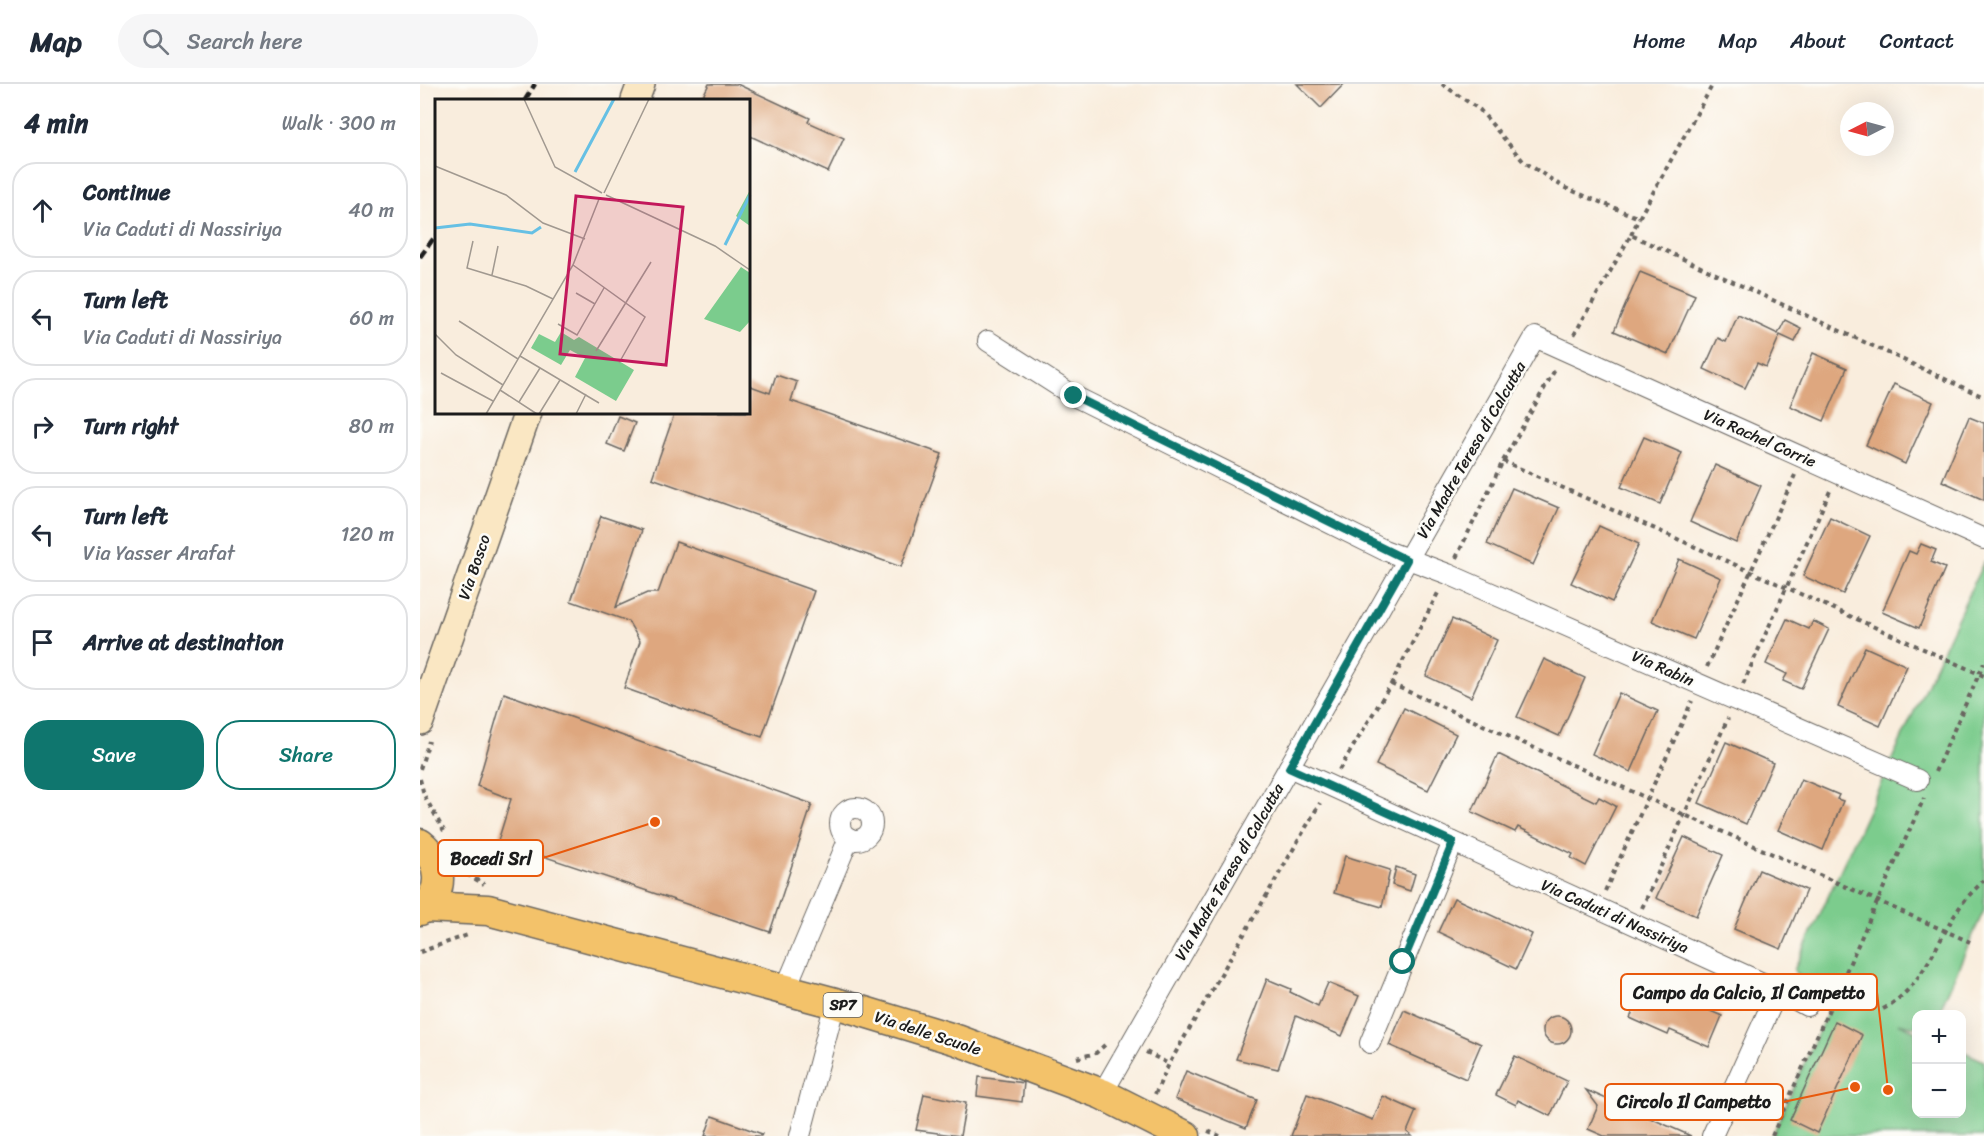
<!DOCTYPE html>
<meta charset="utf-8">
<style>
:root{--surface:#fff;--page:#f6f6f7;--text:#1f2937;--muted:#747a83;--line:#e0e1e3;--accent:#0f766e}
body{margin:0;font-family:Sriracha,sans-serif;background:var(--page);color:var(--text)}
.controls{position:absolute;right:18px;bottom:18px;display:grid;overflow:hidden;border-radius:12px;box-shadow:0 6px 24px #0002}
.controls button{width:54px;height:54px;display:grid;place-items:center;padding:0;border:0;border-bottom:2px solid var(--line);background:var(--surface);color:var(--text);font:30px sans-serif}
.compass{position:absolute;left:1420px;top:18px;width:54px;height:54px;border-radius:50%;background:var(--surface);box-shadow:0 6px 24px #0002;rotate:264deg}
.stop{position:absolute;width:18px;height:18px;margin:-14px;border:4px solid #0f766e;border-radius:50%;background:#fff}
.stop.end{background:#0f766e;border-color:#fff;box-shadow:0 2px 6px #0008}
.list{margin:0;padding:0;list-style:none}
h2{display:flex;justify-content:space-between;align-items:center;height:78px;margin:0;padding:0 24px;font-size:26px}
h2 small{font-size:20px;font-weight:400;color:var(--muted)}
.list li{display:grid;grid-template-columns:39px 1fr auto;gap:18px;align-items:center;box-sizing:border-box;height:96px;margin:0 12px 12px;padding:0 12px;border:2px solid var(--line);border-radius:24px}
.list b{display:block;font-size:22px;white-space:nowrap}
.list p{margin:0;font-size:20px;white-space:nowrap;color:var(--muted)}
.list em{font-size:20px;font-style:normal;color:var(--muted)}
.actions{display:flex;gap:12px;padding:18px 24px}
.actions a{flex:1;padding:14px 0;border:2px solid var(--accent);border-radius:24px;text-align:center;font-size:21px;color:var(--accent)}
.actions .main{background:var(--accent);color:#fff}
.icon{flex:none;width:33px;height:33px;fill:none;stroke:currentColor;stroke-width:2;stroke-linecap:round;stroke-linejoin:round}
.map{position:relative;flex:none;width:1564px;height:1052px;overflow:hidden}
header{display:flex;align-items:center;gap:36px;box-sizing:border-box;height:84px;padding:0 30px;background:var(--surface);border-bottom:2px solid var(--line)}
header strong{font-size:28px}
nav{display:flex;gap:33px;margin-inline-start:auto;font-size:21px}
.search{width:420px;height:54px;background:var(--page);display:flex;align-items:center;gap:15px;box-sizing:border-box;padding:0 21px;border-radius:33px;color:var(--muted);font-size:22px}
main{display:flex}
aside{flex:1;background:var(--surface)}
.map>svg:first-child{display:block}
.green{fill:#7bcc8d;stroke:#4c7454;stroke-width:1.5}
.building{fill:#dea77f}
.lines{fill:none;stroke-linecap:round;stroke-linejoin:round}
.street-casing{stroke:#696560;stroke-width:22}
.secondary-casing{stroke:#696560;stroke-width:30}
.primary-casing{stroke:#696560;stroke-width:33}
.path{stroke:#696560;stroke-width:4;stroke-dasharray:4.5 4.5;stroke-linecap:butt}
.street{stroke:#fff;stroke-width:20}
.secondary{stroke:#fae7c3;stroke-width:27}
.primary{stroke:#f3c26a;stroke-width:30}
.rail{stroke:#1c1c1c;stroke-width:4.5;stroke-dasharray:9 4.5;stroke-linecap:butt}
.route{stroke:#0f766e;stroke-width:8}
.labels{text-anchor:middle;dominant-baseline:central;stroke-width:5;stroke-linejoin:round;paint-order:stroke}
.shield{fill:#fdfcf7;stroke:#605f5e;stroke-width:1.5}
.shield-label{font-size:15px;font-weight:bold;fill:#1c1c1c}
.street-label{font-size:16px;fill:#1c1c1c;stroke:#fdfcf7}
.inset-river{fill:none;stroke:#66c0e4;stroke-width:3}
.inset-road{fill:none;stroke:#a19990;stroke-width:1.5}
.view{fill:#c2185b;fill-opacity:0.15;stroke:#c2185b;stroke-width:3}
.inset-edge{fill:none;stroke:#1c1c1c;stroke-width:3}
.leader{fill:none;stroke:#e8590c;stroke-width:2}
.callout-dot{fill:#e8590c;stroke:#fdfcf7;stroke-width:2}
.callout{fill:#fdfcf7;stroke:#e8590c;stroke-width:2}
.callout-label{font-size:18px;text-anchor:middle;font-weight:bold;fill:#1c1c1c}
</style>
<header>
<strong>Map</strong>
<div class="search"><svg class="icon" aria-label="search" viewBox="0 0 24 24"><circle cx="10" cy="10" r="6"/><path d="M15 15l6 6"/></svg>Search here</div>
<nav><a>Home</a><a>Map</a><a>About</a><a>Contact</a></nav>
</header>
<main>
<aside>
<h2>4 min<small>Walk · 300 m</small></h2>
<ul class="list">
<li><svg class="icon" aria-label="ahead" viewBox="0 0 24 24"><path d="M12 20V5M6 11l6-6 6 6"/></svg><div><b>Continue</b><p>Via Caduti di Nassiriya</p></div><em>40 m</em></li>
<li><svg class="icon" aria-label="left" viewBox="0 0 24 24"><path d="M17 20v-9H6M10 6l-5 5 5 5"/></svg><div><b>Turn left</b><p>Via Caduti di Nassiriya</p></div><em>60 m</em></li>
<li><svg class="icon" aria-label="right" viewBox="0 0 24 24"><path d="M7 20v-9h11M14 6l5 5-5 5"/></svg><div><b>Turn right</b></div><em>80 m</em></li>
<li><svg class="icon" aria-label="left" viewBox="0 0 24 24"><path d="M17 20v-9H6M10 6l-5 5 5 5"/></svg><div><b>Turn left</b><p>Via Yasser Arafat</p></div><em>120 m</em></li>
<li><svg class="icon" aria-label="arrive" viewBox="0 0 24 24"><path d="M6 21V4h12l-3 4 3 4H6"/></svg><div><b>Arrive at destination</b></div></li>
</ul>
<div class="actions"><a class="main">Save</a><a>Share</a></div>
</aside>
<div class="map">
<svg width="1564" height="1052" viewBox="0 0 1564 1052">
<rect width="100%" height="100%" fill="#fdfcf7"/>
<filter id="ink" filterUnits="userSpaceOnUse"><feTurbulence type="fractalNoise" baseFrequency=".0167" numOctaves="2"/><feDisplacementMap in="SourceGraphic" scale="12" xChannelSelector="R" yChannelSelector="G"/><feConvolveMatrix kernelMatrix="1 2 1 2 8 2 1 2 1" color-interpolation-filters="sRGB"/></filter>
<filter id="wash" filterUnits="userSpaceOnUse"><feTurbulence type="fractalNoise" baseFrequency=".008" numOctaves="4" result="noise"/><feDisplacementMap in="SourceGraphic" scale="24" xChannelSelector="R" yChannelSelector="G"/><feGaussianBlur stdDeviation="1.35" result="paint"/><feColorMatrix in="noise" values="0 0 0 0 0 0 0 0 0 0 0 0 0 0 0 0 0 1.4 0 .05"/><feComposite in="paint" operator="in"/></filter>
<g filter="url(#wash)">
<rect width="100%" height="100%" fill="#f9eddd"/>
<path class="green" d="M1564,477V826L1518,930H1496V943L1478,939L1496,947V1030H1542V967L1564,977V1052H1352L1410,922L1374,886Z"/>
<g id="blocks">
<g class="building">
<path d="M289,0H317L390,34L388,38L424,54L408,88L328,51V16H281Z"/>
<path d="M877,0H924L901,24Z"/>
<path d="M1220,188L1275,211L1248,270L1194,247Z"/>
<path d="M1318,231L1358,250L1365,236L1381,244L1375,258L1360,251L1346,283L1337,279L1325,304L1284,285L1298,254L1306,258Z"/>
<path d="M1393,269L1427,284L1404,337L1370,322Z"/>
<path d="M356,291L377,298L371,317L522,370L481,483L232,394L255,328H328V301L350,309Z"/>
<path d="M1474,300L1513,318L1485,380L1446,361Z"/>
<path d="M198,332L215,339L204,367L187,360Z"/>
<path d="M1549,333L1564,339V416L1522,397Z"/>
<path d="M1224,353L1262,369L1240,420L1201,403Z"/>
<path d="M1295,381L1341,402L1316,459L1270,438Z"/>
<path d="M1092,404L1139,424L1113,481L1067,460Z"/>
<path d="M181,432L222,446L196,523L227,509H238L256,458L394,507L342,653L204,604L220,557L208,537L151,517Z"/>
<path d="M1410,433L1450,452L1423,510L1383,492Z"/>
<path d="M1179,442L1219,460L1192,518L1151,499Z"/>
<path d="M1501,460L1516,466L1511,478L1525,484L1499,544L1462,528L1489,467L1496,470Z"/>
<path d="M1259,475L1301,494L1274,555L1232,537Z"/>
<path d="M1032,535L1077,556L1051,613L1006,592Z"/>
<path d="M1367,535L1389,545L1393,537L1409,545L1381,605L1363,597L1367,590L1346,580Z"/>
<path d="M1445,563L1487,582L1460,642L1418,623Z"/>
<path d="M1124,575L1165,594L1139,652L1097,633Z"/>
<path d="M84,609L392,720L350,848L78,757L91,715L57,702Z"/>
<path d="M1199,609L1238,627L1211,688L1172,670Z"/>
<path d="M984,624L1036,650L1008,706L956,681Z"/>
<path d="M1306,658L1353,679L1326,740L1279,719Z"/>
<path d="M1078,670L1176,718L1179,713L1196,722L1166,782L1151,774L1153,770L1098,743L1095,748L1052,728Z"/>
<path d="M1381,695L1419,711L1417,715L1423,717L1403,766L1358,746Z"/>
<path d="M1264,753L1303,771L1276,832L1236,814Z"/>
<path d="M925,772L970,786L962,823L914,809Z"/>
<path d="M976,783L995,790L990,807L972,801Z"/>
<path d="M1339,786L1386,806L1361,865L1314,845Z"/>
<path d="M1034,814L1112,850L1096,885L1018,848Z"/>
<path d="M847,895L871,905L870,908L898,922L908,899L939,912L922,952L876,932L858,985L816,975Z"/>
<path d="M1225,899L1302,932L1289,963L1250,946L1248,951L1210,934Z"/>
<path d="M984,926L1061,960L1046,995L969,961Z"/>
<circle cx="1137" cy="946" r="14"/>
<path d="M1415,937L1442,951L1397,1049L1370,1036Z"/>
<path d="M1095,972L1147,997L1130,1032L1098,1016L1096,1021L1076,1011Z"/>
<path d="M766,987L837,1016L826,1044L755,1015Z"/>
<path d="M559,993L604,999L602,1018L557,1012Z"/>
<path d="M1166,1006L1271,1052H1184L1168,1045L1178,1022Z"/>
<path d="M504,1010L546,1019L540,1052L496,1046Z"/>
<path d="M887,1010L953,1036L963,1012L996,1027L987,1048L992,1052H871Z"/>
<path d="M292,1032L342,1050L341,1052H285Z"/>
</g>
</g>
</g>
<g filter="url(#ink)">
<use href="#blocks" fill-opacity="0" stroke="#696560" stroke-width="1.5"/>
<g class="lines">
<defs>
<g id="street">
<path d="M568,257L654,312L964,466L1028,490L1498,696"/>
<path d="M869,683L1358,906L1292,1052"/>
<circle cx="436" cy="740" r="16"/>
<path d="M365,906L429,754"/>
<path d="M1358,906L1387,922"/>
<path d="M950,959L1033,758"/>
<path d="M682,1010L1115,253L1564,455"/>
<path d="M380,1052L415,919"/>
</g>
<g id="secondary">
<path d="M215,16L221,0"/>
<path d="M0,637L108,328"/>
</g>
<g id="primary">
<path d="M0,760C22,777 26,810 0,826"/>
<path d="M5,823L68,826L415,919L537,956L682,1010L765,1052"/>
</g>
</defs>
<use href="#street" class="street-casing"/>
<use href="#secondary" class="secondary-casing"/>
<use href="#primary" class="primary-casing"/>
<g class="path">
<path d="M1022,0L1060,26L1103,77L1143,103L1219,134L1293,0"/>
<path d="M1211,151L1219,134"/>
<path d="M1154,251L1211,151L1564,313"/>
<path d="M1083,377L1564,592"/>
<path d="M1036,474L1083,377L1136,284"/>
<path d="M1287,583L1375,391"/>
<path d="M971,600L1550,858"/>
<path d="M1323,600L1410,407"/>
<path d="M0,685L9,657"/>
<path d="M919,686L971,600L1019,507"/>
<path d="M1515,688L1564,579"/>
<path d="M0,695L4,711L24,747"/>
<path d="M42,783L45,789L64,800"/>
<path d="M1185,807L1272,617"/>
<path d="M1222,824L1308,634"/>
<path d="M0,868L48,851"/>
<path d="M1463,925C1504,903 1516,857 1542,820C1548,811 1557,804 1564,796"/>
<path d="M726,968L749,980"/>
<path d="M657,974L676,969L687,959"/>
<path d="M735,1010L749,980L900,719"/>
<path d="M788,1047L800,1052"/>
<path d="M1352,1052L1504,714"/>
</g>
<use href="#street" class="street"/>
<use href="#secondary" class="secondary"/>
<use href="#primary" class="primary"/>
<g class="rail">
<path d="M105,16L115,0"/>
<path d="M0,173L16,151"/>
</g>
</g>
</g>
<g class="lines" filter="url(#ink)">
<path class="route" d="M654,312L987,476L869,684L1033,758L983,878"/>
</g>
<g class="labels">
<rect class="shield" x="403.5" y="909" width="39" height="24" rx="4.5"/>
<g class="shield-label">
<text x="423" y="921">SP7</text>
</g>
<g class="street-label">
<text transform="translate(1340 354) rotate(24)">Via Rachel Corrie</text>
<text transform="translate(1051 366) rotate(-60)">Via Madre Teresa di Calcutta</text>
<text transform="translate(54 483) rotate(-71)">Via Bosco</text>
<text transform="translate(1243 584) rotate(24)">Via Rabin</text>
<text transform="translate(809 788) rotate(-60)">Via Madre Teresa di Calcutta</text>
<text transform="translate(1195 832) rotate(24)">Via Caduti di Nassiriya</text>
<text transform="translate(508 949) rotate(18)">Via delle Scuole</text>
</g>
</g>
<g transform="translate(15 15)">
<rect width="315" height="315" fill="#f9eddd"/>
<path d="M315,91V127L301,117ZM306,168L315,174V222L305,233L269,220ZM126,233L139,241L144,238L199,271L181,302L140,278L150,259L135,251L126,266L96,249L104,235L120,243Z" fill="#7bcc8d"/>
<path class="inset-river" d="M140,73L179,0M0,129L35,125L97,134L106,128M290,146L315,96"/>
<path class="inset-road" d="M89,0L120,68L167,94M0,67L71,96L108,124L150,140M169,94L214,0M171,96L280,147L315,171M38,142L32,169L91,187L118,200M138,166L210,218L184,264M57,176L63,147M141,194L160,205M24,222L83,260M123,225L142,236L169,189M0,235L21,256L68,286M161,252L216,163M85,257L164,304M6,274L58,302M65,291L102,315M84,303L105,269M51,315L138,166L164,100M104,315L125,281M141,315L151,295"/>
<path class="view" d="M141,97L248,108L231,266L125,255Z"/>
<rect width="315" height="315" class="inset-edge"/>
</g>
<path class="leader" d="M235 738L123 774M1468 1006L1457 908M1435 1003L1363 1018"/>
<g class="callout-dot">
<circle cx="235" cy="738" r="6"/>
<circle cx="1468" cy="1006" r="6"/>
<circle cx="1435" cy="1003" r="6"/>
</g>
<g class="callout">
<rect x="18" y="756" width="105" height="36" rx="6"/>
<rect x="1201" y="890" width="256" height="36" rx="6"/>
<rect x="1185" y="1000" width="178" height="36" rx="6"/>
</g>
<g class="callout-label">
<text x="71" y="781">Bocedi Srl</text>
<text x="1329" y="915">Campo da Calcio, Il Campetto</text>
<text x="1274" y="1024">Circolo Il Campetto</text>
</g>
</svg>
<div class="controls">
<button>+</button>
<button>−</button>
</div>
<svg class="compass" viewBox="-18 -18 36 36"><path d="M0-13l5 13h-10z" fill="#e53935"/><path d="M0 13l5-13h-10z" fill="#747a83"/></svg>
<div class="stop" style="left:983px;top:878px"></div>
<div class="stop end" style="left:654px;top:312px"></div>
</div>
</main>
